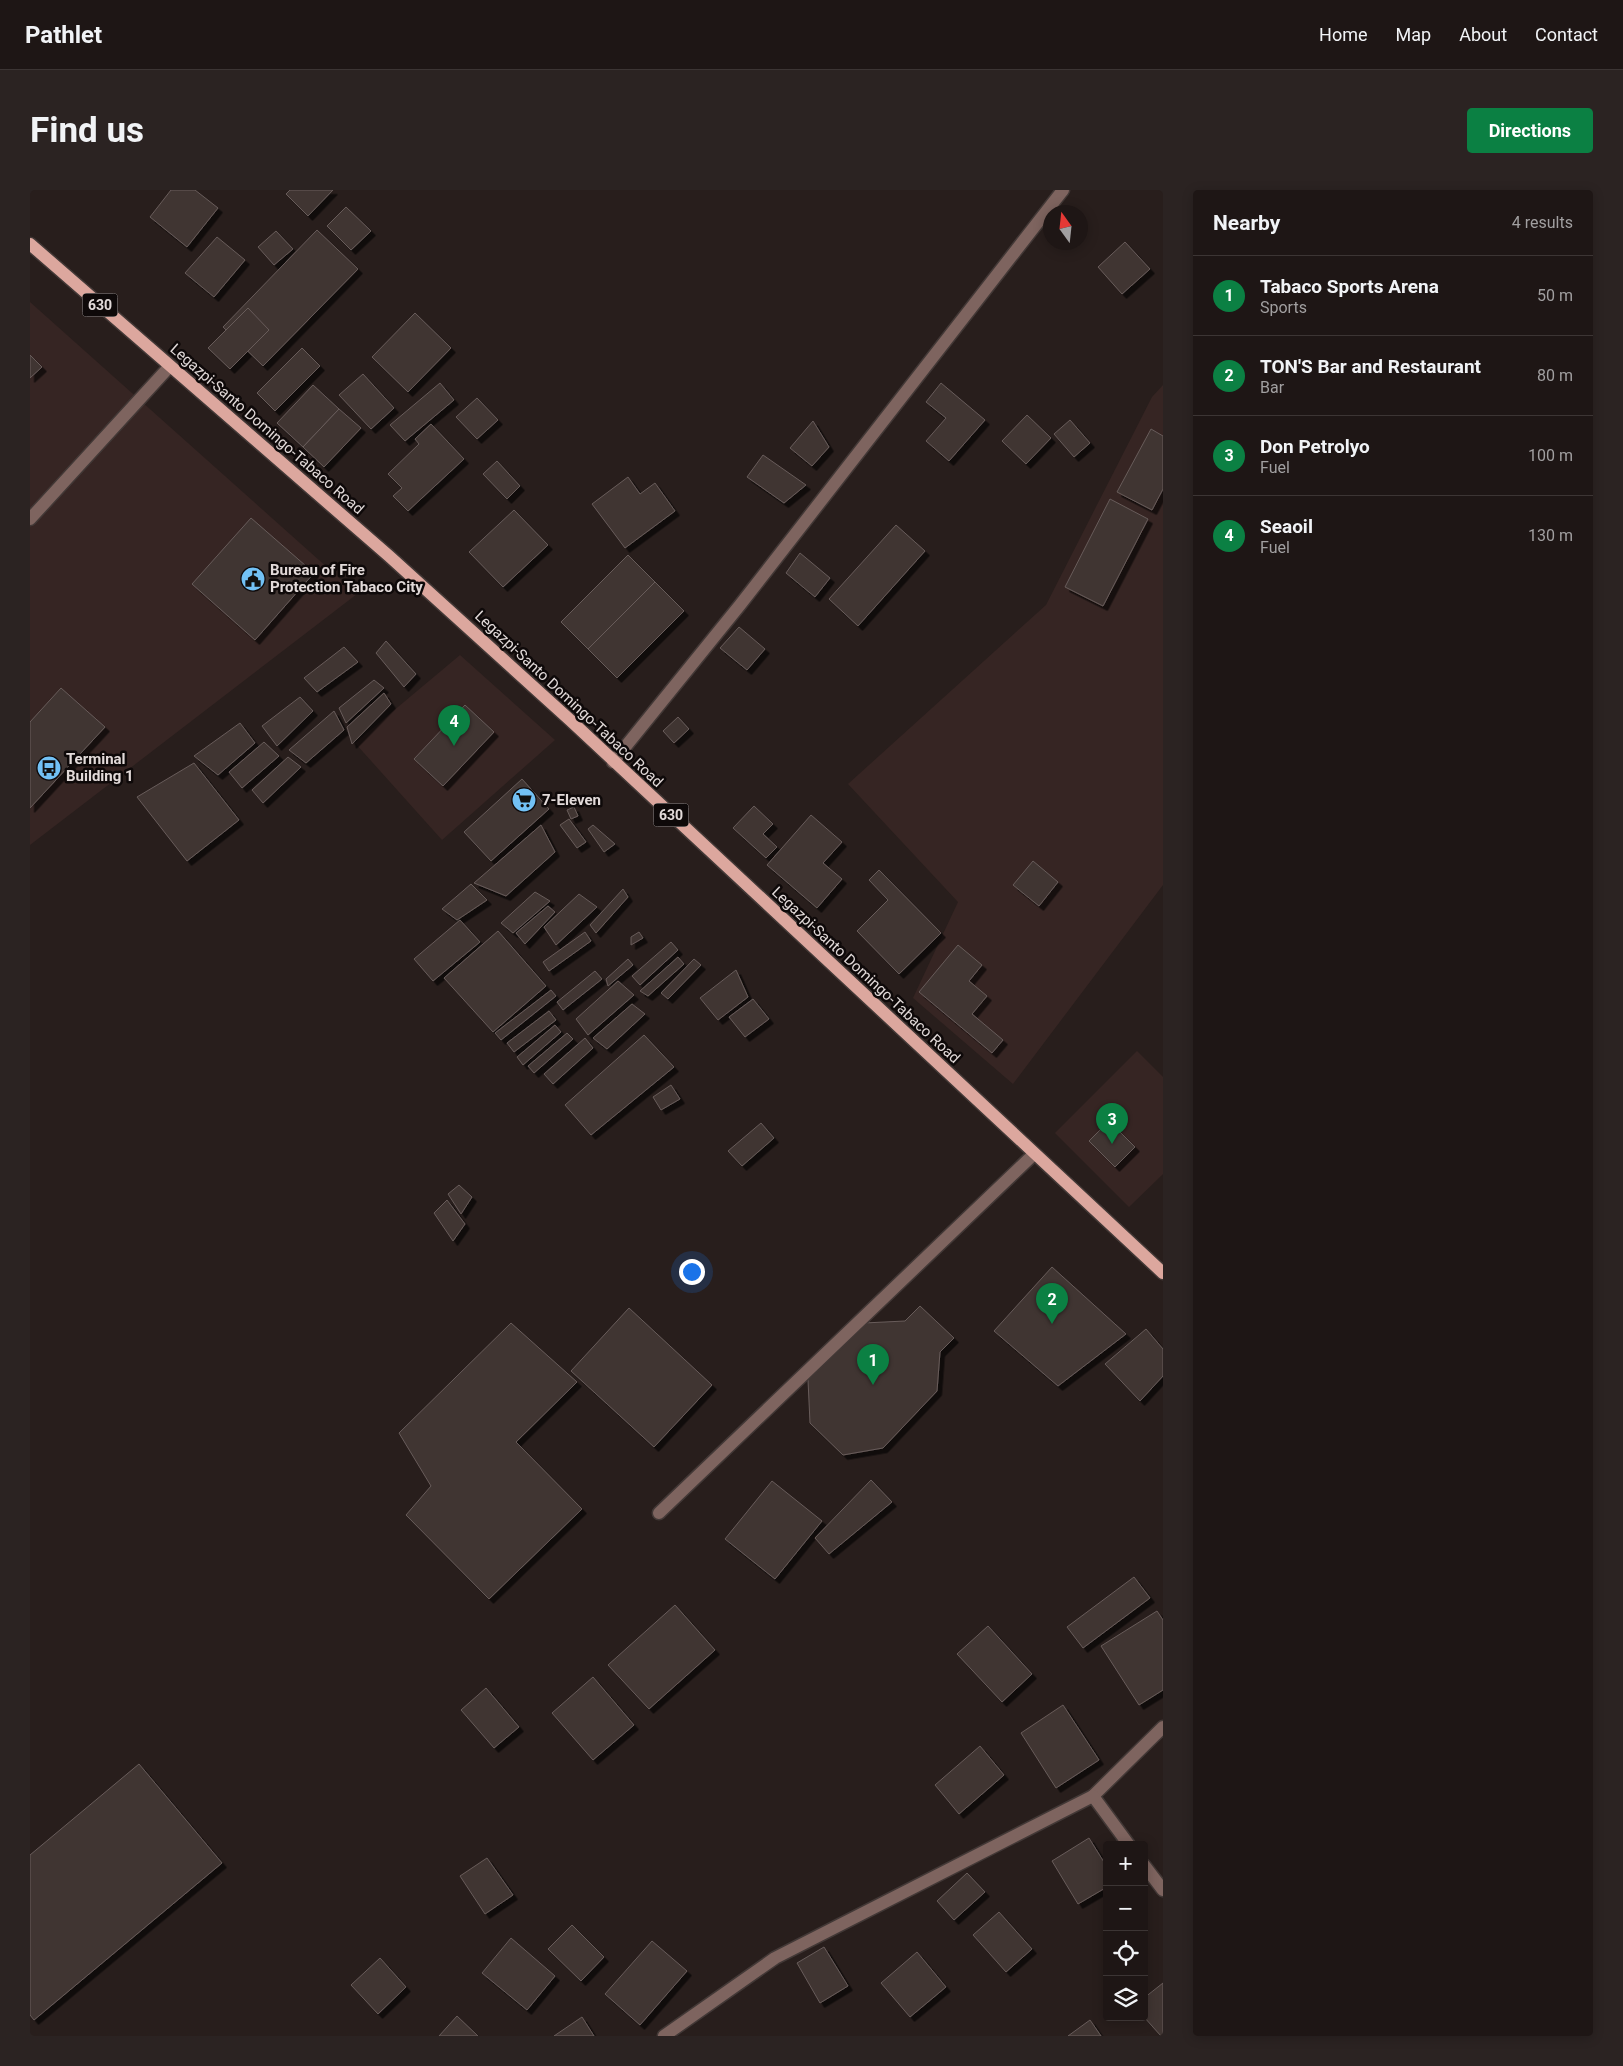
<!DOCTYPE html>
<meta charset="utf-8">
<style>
:root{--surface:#1e1615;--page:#2b2322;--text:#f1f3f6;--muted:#a19fa0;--line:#3c3534;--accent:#0b8043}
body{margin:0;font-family:Roboto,sans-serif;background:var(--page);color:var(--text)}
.controls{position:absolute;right:15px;bottom:15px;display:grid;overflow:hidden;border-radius:5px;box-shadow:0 2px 12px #0003}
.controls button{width:45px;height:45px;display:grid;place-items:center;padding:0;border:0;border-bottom:1px solid var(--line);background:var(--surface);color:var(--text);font:25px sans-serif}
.compass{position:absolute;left:1013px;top:15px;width:45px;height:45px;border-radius:50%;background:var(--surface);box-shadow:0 2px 12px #0003;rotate:345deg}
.you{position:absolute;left:661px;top:1081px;width:18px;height:18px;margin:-12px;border:4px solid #fff;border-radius:50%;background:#1a73e8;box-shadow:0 0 0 8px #1a73e833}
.badge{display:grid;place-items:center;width:32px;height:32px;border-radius:50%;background:var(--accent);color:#fff;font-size:16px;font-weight:700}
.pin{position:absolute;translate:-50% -41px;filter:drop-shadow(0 1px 2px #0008)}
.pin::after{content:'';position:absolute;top:26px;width:18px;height:15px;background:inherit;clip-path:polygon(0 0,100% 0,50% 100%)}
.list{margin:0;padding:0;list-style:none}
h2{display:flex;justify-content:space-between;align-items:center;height:65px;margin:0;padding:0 20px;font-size:21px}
h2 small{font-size:16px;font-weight:400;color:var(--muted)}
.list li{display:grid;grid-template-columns:32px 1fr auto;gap:15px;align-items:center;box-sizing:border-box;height:80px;padding:0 20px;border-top:1px solid var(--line)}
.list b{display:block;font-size:19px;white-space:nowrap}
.list p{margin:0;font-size:16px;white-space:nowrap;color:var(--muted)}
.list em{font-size:16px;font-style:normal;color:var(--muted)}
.icon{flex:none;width:28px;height:28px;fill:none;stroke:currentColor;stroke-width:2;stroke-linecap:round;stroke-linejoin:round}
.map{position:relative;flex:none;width:1133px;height:1846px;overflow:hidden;border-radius:5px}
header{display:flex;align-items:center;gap:30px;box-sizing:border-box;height:70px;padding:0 25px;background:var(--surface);border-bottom:1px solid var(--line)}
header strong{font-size:24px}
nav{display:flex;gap:28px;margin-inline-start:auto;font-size:18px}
.intro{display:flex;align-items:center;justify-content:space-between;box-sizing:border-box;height:120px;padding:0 30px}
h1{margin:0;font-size:35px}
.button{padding:12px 22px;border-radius:5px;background:var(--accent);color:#fff;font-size:18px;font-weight:700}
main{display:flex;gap:30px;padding:0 30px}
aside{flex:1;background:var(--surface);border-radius:5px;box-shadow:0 2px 12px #0003}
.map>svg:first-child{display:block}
.built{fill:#362523}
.building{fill:#403533;stroke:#685c5a;filter:url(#shadow)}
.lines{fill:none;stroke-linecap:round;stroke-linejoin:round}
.minor-casing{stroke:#423836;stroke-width:15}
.major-casing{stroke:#423836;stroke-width:15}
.minor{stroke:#7e645f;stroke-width:12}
.major{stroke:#dca79e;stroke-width:12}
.labels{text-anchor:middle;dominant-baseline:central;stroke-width:5;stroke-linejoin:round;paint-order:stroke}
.shield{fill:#0e0909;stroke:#a29b9b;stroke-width:1}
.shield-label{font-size:14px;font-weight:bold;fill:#e2dad9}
.street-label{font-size:15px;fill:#e2dad9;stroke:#0e0909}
.poi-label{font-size:15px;font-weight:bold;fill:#e2dad9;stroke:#0e0909;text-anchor:start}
</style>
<header>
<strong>Pathlet</strong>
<nav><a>Home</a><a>Map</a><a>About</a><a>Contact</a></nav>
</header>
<div class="intro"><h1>Find us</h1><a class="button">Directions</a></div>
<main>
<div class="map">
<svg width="1133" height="1846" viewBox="0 0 1133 1846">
<defs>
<filter id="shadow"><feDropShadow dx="4.5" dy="4.5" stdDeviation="0" flood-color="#0009"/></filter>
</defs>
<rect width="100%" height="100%" fill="#281e1c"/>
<g class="built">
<path d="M0,112L327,404L0,655Z"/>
<path d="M1133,195V695L983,894L883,808L928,712L818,594L1016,415L1122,207Z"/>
<path d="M430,465L525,550L412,650L325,553Z"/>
<path d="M1107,861L1133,887V984L1099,1017L1025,943Z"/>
</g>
<g class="building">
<path d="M141,0H165L188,18L157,57L120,27Z"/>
<path d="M260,0H303L278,26L256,4Z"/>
<path d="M316,17L341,41L321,60L297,36Z"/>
<path d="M287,40L328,79L233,176L193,137Z"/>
<path d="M246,41L263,59L244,75L228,57Z"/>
<path d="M187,47L215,70L184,107L155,83Z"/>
<path d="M1095,52L1120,79L1092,104L1068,77Z"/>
<path d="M218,118L239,140L200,179L178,158Z"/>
<path d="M385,123L421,158L378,202L342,167Z"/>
<path d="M272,158L290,176L245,221L227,203Z"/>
<path d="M0,165L12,177L0,188Z"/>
<path d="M333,184L364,218L341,239L309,205Z"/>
<path d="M410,193L424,210L375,251L360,235Z"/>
<path d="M911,193L955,230L919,271L896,251L916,228L896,212Z"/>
<path d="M283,195L309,219L273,257L247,233Z"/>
<path d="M447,208L468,230L447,249L426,227Z"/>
<path d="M309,219L331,238L294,277L273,257Z"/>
<path d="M997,225L1021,248L996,274L972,251Z"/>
<path d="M1040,230L1060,253L1044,267L1024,244Z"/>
<path d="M783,231L799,257L782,276L760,258Z"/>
<path d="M401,234L434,269L378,321L363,306L372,298L358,284L389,254L385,249Z"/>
<path d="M1121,239L1133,246V299L1122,320L1087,302Z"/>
<path d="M733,265L776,295L754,313L717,287Z"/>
<path d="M467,271L490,296L477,309L453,284Z"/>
<path d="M598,287L610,304L625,293L645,321L595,358L562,314Z"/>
<path d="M1080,309L1118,329L1073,416L1035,397Z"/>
<path d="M484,320L518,355L473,397L439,362Z"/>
<path d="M221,328L284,383L225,450L162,394Z"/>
<path d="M866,335L895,361L828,436L799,409Z"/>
<path d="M770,363L800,388L785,407L756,383Z"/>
<path d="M598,365L625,392L558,459L531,432Z"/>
<path d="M625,392L654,421L587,488L558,459Z"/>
<path d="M709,437L735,459L717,480L690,458Z"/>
<path d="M356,451L386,484L374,497L346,463Z"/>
<path d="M314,457L328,472L287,502L274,488Z"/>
<path d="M344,490L354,498L316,533L309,518Z"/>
<path d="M31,498L75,537L0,618V532Z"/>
<path d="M354,503L361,514L322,554L317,537Z"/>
<path d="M270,507L283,521L247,556L232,536Z"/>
<path d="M435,515L464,542L413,596L384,569Z"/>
<path d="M304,521L314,540L276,573L259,560Z"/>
<path d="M648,527L659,539L644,553L633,541Z"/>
<path d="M210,533L225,553L188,585L164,566Z"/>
<path d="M234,552L249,566L212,598L199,582Z"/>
<path d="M258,567L271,577L233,613L222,600Z"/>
<path d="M164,573L209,630L157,671L107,607Z"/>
<path d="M492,589L519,619L461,671L434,642Z"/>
<path d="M724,616L743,634L733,644L747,657L736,668L703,638Z"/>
<path d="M544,617L548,626L541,629L537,620Z"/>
<path d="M781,625L812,652L793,673L812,689L787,718L737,675Z"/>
<path d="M539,629L556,652L547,658L530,635Z"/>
<path d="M511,635L525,662L476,706L444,693Z"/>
<path d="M563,635L585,654L574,662L558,639Z"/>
<path d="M1003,671L1028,692L1009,716L983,695Z"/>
<path d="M849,680L911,743L869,784L827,741L858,710L839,690Z"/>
<path d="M441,694L457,710L427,730L412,719Z"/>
<path d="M593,699L598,707L566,743L560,735Z"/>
<path d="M505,702L520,711L483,743L471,733Z"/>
<path d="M549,704L567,717L526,755L514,737Z"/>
<path d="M518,716L525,722L495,754L486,743Z"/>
<path d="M430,730L450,752L403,791L384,769Z"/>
<path d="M468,741L516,796L463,842L414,788Z"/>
<path d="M555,742L561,751L519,781L513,772Z"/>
<path d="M609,742L613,748L601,755V747Z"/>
<path d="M641,752L648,760L610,795L602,786Z"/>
<path d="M928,755L952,775L939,791L957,806L942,824L973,850L962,863L889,802Z"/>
<path d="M648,767L654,774L618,806L610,801Z"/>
<path d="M598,769L603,775L578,796L576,789Z"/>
<path d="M664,769L671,775L638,809L631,803Z"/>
<path d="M706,780L718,807L688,830L670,808Z"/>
<path d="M565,781L572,789L533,820L527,812Z"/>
<path d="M588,791L604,805L558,845L546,829Z"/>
<path d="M521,800L526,806L471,850L465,843Z"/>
<path d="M723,809L739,829L715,847L699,827Z"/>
<path d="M602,814L615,824L577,859L563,848Z"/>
<path d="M519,821L526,830L484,862L477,853Z"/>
<path d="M525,835L531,842L493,875L487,867Z"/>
<path d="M537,843L543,849L504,883L498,876Z"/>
<path d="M614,845L644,877L561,945L535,915Z"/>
<path d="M555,848L563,858L523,894L514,884Z"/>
<path d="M641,895L650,909L631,920L623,907Z"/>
<path d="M1079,931L1105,957L1085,977L1059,951Z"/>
<path d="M731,933L744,948L712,976L698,961Z"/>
<path d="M429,995L442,1007L431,1024L418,1004Z"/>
<path d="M417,1010L435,1034L423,1051L404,1023Z"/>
<path d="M1022,1077L1096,1144L1028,1196L964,1141Z"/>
<path d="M890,1116L924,1148L910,1162L907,1201L853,1258L813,1265L780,1233L778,1190L834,1133L875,1131Z"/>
<path d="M599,1118L682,1195L624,1257L541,1181Z"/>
<path d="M481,1133L547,1192L486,1252L552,1319L459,1409L376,1325L401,1296L369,1243Z"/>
<path d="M1116,1139L1133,1159V1186L1110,1211L1075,1174Z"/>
<path d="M841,1290L862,1312L799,1364L785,1348Z"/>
<path d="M742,1291L792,1331L745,1389L695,1349Z"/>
<path d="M1104,1387L1120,1408L1053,1458L1037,1437Z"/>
<path d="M645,1415L685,1460L619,1519L578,1475Z"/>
<path d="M1127,1421L1133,1430V1500L1109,1515L1071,1456Z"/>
<path d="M958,1436L1002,1484L972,1512L927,1464Z"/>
<path d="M563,1487L604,1535L563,1570L522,1523Z"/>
<path d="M456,1498L489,1537L464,1558L431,1520Z"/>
<path d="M1033,1515L1069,1570L1026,1598L991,1543Z"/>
<path d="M950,1556L974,1585L929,1624L905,1595Z"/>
<path d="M109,1574L192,1673L4,1830L0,1825V1665Z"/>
<path d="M1059,1648L1077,1677V1697L1048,1714L1022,1671Z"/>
<path d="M457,1668L483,1705L455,1724L430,1686Z"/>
<path d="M937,1683L955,1702L924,1730L907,1711Z"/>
<path d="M969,1722L1002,1759L976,1782L943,1745Z"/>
<path d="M542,1735L574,1767L551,1791L518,1759Z"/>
<path d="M481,1748L525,1786L497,1820L452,1783Z"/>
<path d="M622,1751L657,1781L610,1835L575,1804Z"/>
<path d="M794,1757L818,1796L790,1813L767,1773Z"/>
<path d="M887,1762L916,1797L880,1827L851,1793Z"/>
<path d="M350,1768L376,1797L348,1824L321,1795Z"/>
<path d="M1133,1793V1846H1131L1114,1827V1808Z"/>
<path d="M427,1826L448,1846H409Z"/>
<path d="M552,1827L564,1846H524Z"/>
<path d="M1060,1830L1071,1846H1038Z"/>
</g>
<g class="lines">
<defs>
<g id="minor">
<path d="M0,329L140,176"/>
<path d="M583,572L710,415L1033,0"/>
<path d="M629,1323L1004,964"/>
<path d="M1063,1606L1133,1537"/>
<path d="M1114,1675L1133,1700"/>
<path d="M634,1846L745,1768L1063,1606L1099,1655"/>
</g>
<path id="major" d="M0,54L359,366L540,530L1133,1083"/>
</defs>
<use href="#minor" class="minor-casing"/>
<use href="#major" class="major-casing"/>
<use href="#minor" class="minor"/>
<use href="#major" class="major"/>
</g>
<defs>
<symbol id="civic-disc" viewBox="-11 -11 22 22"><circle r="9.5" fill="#72c1f5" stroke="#0e0909"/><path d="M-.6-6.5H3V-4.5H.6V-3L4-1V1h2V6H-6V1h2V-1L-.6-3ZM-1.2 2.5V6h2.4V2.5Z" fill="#111"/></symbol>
<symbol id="bus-disc" viewBox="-11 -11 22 22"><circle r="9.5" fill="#72c1f5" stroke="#0e0909"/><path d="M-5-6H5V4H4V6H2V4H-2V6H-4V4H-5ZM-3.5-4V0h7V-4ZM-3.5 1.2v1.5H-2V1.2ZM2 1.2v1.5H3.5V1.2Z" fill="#111"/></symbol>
<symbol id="supermarket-disc" viewBox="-11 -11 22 22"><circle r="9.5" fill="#72c1f5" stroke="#0e0909"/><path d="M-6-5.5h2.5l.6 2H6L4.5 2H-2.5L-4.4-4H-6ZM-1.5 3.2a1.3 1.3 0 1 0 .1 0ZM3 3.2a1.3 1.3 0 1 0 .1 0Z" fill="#111"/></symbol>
</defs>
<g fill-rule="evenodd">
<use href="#civic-disc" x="209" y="375" width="28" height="28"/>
<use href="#bus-disc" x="5" y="564" width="28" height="28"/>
<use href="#supermarket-disc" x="480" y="596" width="28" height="28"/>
</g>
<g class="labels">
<g class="shield">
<rect x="52.5" y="103.5" width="35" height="23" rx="4"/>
<rect x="623.5" y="613.5" width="35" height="23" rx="4"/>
</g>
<g class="shield-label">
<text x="70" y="115">630</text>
<text x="641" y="625">630</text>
</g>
<g class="street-label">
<text transform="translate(237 239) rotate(41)">Legazpi-Santo Domingo-Tabaco Road</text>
<text transform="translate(539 509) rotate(43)">Legazpi-Santo Domingo-Tabaco Road</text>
<text transform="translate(836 785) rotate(43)">Legazpi-Santo Domingo-Tabaco Road</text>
</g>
<g class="poi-label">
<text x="240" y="380">Bureau of Fire<tspan x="240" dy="17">Protection Tabaco City</tspan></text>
<text x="36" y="569">Terminal<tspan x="36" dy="17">Building 1</tspan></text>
<text x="512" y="610">7-Eleven</text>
</g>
</g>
</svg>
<div class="controls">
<button>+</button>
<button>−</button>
<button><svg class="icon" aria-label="locate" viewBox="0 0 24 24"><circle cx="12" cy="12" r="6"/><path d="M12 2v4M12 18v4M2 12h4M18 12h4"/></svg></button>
<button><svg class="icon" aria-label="layers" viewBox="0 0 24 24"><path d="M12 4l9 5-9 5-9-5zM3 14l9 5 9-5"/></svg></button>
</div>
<svg class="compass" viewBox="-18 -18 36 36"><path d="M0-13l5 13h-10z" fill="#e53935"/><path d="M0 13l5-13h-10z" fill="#a19fa0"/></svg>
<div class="you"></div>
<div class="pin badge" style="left:843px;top:1195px">1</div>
<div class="pin badge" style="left:1022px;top:1134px">2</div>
<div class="pin badge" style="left:1082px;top:954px">3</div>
<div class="pin badge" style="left:424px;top:556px">4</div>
</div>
<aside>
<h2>Nearby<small>4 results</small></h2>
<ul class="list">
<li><span class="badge">1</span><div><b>Tabaco Sports Arena</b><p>Sports</p></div><em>50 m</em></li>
<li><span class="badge">2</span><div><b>TON'S Bar and Restaurant</b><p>Bar</p></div><em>80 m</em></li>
<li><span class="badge">3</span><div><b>Don Petrolyo</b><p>Fuel</p></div><em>100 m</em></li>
<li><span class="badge">4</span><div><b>Seaoil</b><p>Fuel</p></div><em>130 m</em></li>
</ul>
</aside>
</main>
